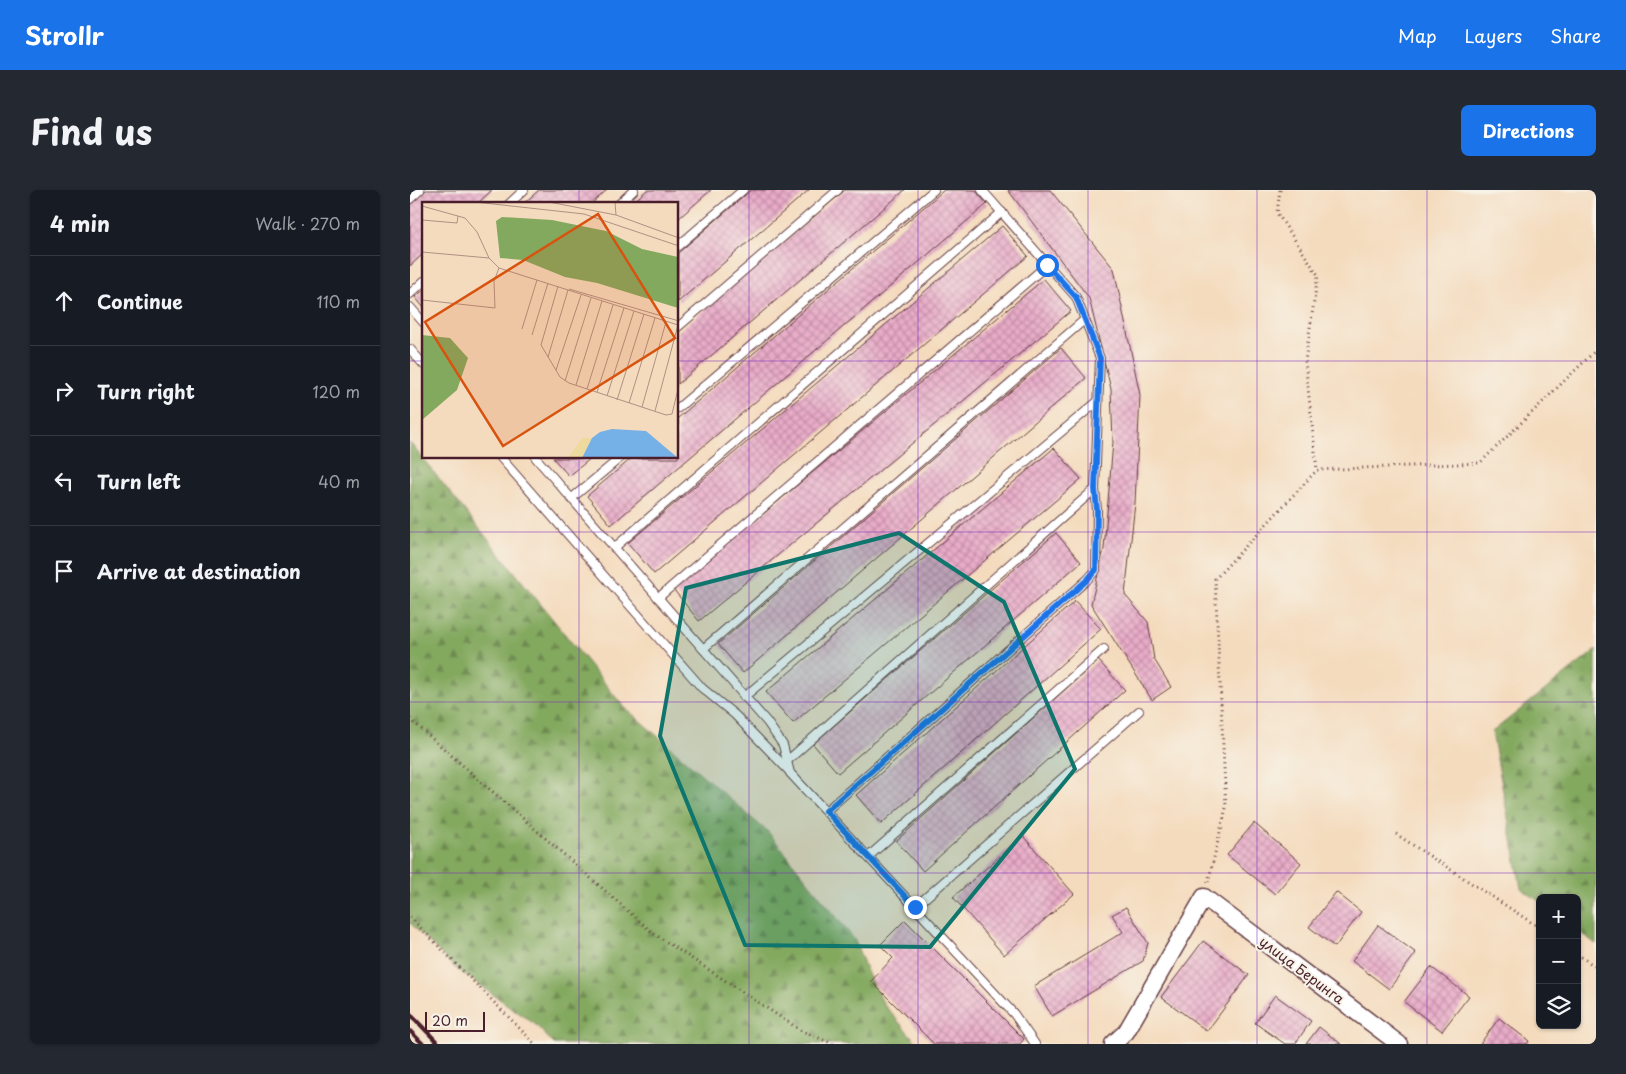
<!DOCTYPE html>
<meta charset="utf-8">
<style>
:root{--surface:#171b24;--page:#242831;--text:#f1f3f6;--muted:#9ea1a6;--line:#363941;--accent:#1a73e8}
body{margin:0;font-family:"Playpen Sans",sans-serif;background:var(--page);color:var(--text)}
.controls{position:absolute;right:15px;bottom:15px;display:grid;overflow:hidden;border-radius:8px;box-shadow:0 1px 4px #0004}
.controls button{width:45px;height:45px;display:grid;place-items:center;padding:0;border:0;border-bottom:1px solid var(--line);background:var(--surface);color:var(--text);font:25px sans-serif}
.scale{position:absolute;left:15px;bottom:12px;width:60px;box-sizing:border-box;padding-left:5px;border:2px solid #4a1f2b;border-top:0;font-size:14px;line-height:18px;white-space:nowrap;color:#4a1f2b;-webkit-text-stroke:4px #f7f3e8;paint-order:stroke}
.stop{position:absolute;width:15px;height:15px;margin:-11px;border:4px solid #1a73e8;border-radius:50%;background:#fff}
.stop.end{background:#1a73e8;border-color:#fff;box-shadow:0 1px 5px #0008}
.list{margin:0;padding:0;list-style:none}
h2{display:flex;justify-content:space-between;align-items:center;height:65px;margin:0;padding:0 20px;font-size:21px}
h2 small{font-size:16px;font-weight:400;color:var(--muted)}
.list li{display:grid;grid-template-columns:32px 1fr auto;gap:15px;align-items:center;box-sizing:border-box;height:90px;padding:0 20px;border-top:1px solid var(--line)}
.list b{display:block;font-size:19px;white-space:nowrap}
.list em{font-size:16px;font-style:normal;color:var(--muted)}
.icon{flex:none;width:28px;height:28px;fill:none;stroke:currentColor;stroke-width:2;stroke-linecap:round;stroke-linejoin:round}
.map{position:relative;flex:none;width:1186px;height:854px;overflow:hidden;border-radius:8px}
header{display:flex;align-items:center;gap:30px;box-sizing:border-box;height:70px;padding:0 25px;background:var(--accent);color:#fff}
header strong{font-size:24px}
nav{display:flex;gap:28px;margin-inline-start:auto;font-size:18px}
.intro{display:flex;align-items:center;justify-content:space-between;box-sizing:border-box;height:120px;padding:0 30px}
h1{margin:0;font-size:35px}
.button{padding:12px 22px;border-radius:8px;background:var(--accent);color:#fff;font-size:18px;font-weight:700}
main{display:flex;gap:30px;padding:0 30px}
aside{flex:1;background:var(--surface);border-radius:8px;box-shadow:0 1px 4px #0004}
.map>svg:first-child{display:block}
.forest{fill:url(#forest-firs);stroke:#666445}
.building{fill:url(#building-cross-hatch)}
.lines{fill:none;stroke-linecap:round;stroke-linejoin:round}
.service-casing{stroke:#643b41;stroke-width:10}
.minor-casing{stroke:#643b41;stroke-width:19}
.path{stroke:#643b41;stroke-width:3;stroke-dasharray:1 4;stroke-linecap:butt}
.service{stroke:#fff;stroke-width:8}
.minor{stroke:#fff;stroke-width:16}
.rail{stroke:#4a1f2b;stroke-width:4}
.route{stroke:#1a73e8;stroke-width:6}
.marked{fill:#0f766e;fill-opacity:0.2;stroke:#0f766e;stroke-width:4;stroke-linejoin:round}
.grid{fill:none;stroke:#7b2cbf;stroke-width:1;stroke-opacity:0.55}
.labels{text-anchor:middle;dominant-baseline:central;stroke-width:4;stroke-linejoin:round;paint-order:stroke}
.street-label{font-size:14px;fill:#4a1f2b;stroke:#f7f3e8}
.inset-road{fill:none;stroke:#b09083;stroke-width:1}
.view{fill:#d8530f;fill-opacity:0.15;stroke:#d8530f;stroke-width:2.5}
.inset-edge{fill:none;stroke:#4a1f2b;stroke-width:2.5}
</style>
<header>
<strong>Strollr</strong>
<nav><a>Map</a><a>Layers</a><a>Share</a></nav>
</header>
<div class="intro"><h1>Find us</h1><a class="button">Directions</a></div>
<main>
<aside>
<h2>4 min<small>Walk · 270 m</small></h2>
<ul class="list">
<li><svg class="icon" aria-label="ahead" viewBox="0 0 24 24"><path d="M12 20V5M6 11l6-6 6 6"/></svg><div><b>Continue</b></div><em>110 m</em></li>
<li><svg class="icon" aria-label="right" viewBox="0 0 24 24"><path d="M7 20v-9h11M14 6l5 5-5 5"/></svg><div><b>Turn right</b></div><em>120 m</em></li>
<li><svg class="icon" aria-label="left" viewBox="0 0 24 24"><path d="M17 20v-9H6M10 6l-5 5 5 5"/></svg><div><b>Turn left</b></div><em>40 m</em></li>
<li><svg class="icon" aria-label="arrive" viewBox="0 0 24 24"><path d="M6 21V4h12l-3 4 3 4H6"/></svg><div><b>Arrive at destination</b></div></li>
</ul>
</aside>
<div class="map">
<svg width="1186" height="854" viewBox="0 0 1186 854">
<defs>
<pattern id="forest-firs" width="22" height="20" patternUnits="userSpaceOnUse" patternTransform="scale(1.25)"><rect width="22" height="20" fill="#83a95f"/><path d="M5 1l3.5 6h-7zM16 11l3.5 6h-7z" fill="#6d894f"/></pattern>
<pattern id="building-cross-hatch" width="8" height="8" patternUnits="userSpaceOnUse" patternTransform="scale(1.25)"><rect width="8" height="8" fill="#e9acc9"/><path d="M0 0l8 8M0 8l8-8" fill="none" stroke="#bf8ba3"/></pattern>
</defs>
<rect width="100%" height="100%" fill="#f7f3e8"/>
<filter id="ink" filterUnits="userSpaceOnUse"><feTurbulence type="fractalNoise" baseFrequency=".02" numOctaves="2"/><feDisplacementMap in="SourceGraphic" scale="10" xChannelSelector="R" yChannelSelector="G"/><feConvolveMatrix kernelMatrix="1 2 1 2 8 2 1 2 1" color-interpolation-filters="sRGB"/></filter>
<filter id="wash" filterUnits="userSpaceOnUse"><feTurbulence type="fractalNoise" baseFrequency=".0096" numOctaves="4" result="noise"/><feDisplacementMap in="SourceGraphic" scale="20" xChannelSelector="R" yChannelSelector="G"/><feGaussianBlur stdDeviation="1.12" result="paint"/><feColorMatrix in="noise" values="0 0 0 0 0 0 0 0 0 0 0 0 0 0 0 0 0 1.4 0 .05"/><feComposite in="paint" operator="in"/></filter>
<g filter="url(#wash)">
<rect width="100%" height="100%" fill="#f4dbbe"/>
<g class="forest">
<path d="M0,253L213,516L359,643L444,749L461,791L475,816L508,854H144L126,835L44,777L0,733Z"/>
<path d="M1186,460V754L1167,740V708H1130V712L1111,698L1082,542Z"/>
</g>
<g id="blocks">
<g class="building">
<path d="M16,0H82L67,14H14V63L0,76V15Z"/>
<path d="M129,0H197L181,14H113Z"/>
<path d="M237,0H301L268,29V14H221Z"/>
<path d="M341,0H399L268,112V63Z"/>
<path d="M435,0H495L268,194V142Z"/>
<path d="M534,0H565L577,14L201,335L177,306L222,268H268V228Z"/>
<path d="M598,0H640L704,79L730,205L725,313L715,405L738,432L744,469L761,497L742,510L681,414L694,359L703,252L701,199L679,108Z"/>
<path d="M592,36L618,66L244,384L218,353Z"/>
<path d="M634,89L661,121L289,431L263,399Z"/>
<path d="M14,100V118L5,107Z"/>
<path d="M651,158L676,188L333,483L308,454Z"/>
<path d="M644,258L671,289L383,533L356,502Z"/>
<path d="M143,268H181L159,286Z"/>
<path d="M646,343L671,372L428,583L403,554Z"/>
<path d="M665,411L691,439L471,634L446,605Z"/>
<path d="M688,470L715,500L513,681L486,651Z"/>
<path d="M844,633L891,673L865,704L817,665Z"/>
<path d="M613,646L664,704L594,765L543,707Z"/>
<path d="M926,702L951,722L925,757L899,737Z"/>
<path d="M716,717L738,753L733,771L642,826L624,796L713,742L702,725Z"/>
<path d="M495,730L614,849L610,854H524L461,791L483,768L470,755Z"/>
<path d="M968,735L1006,763L979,799L942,771Z"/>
<path d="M793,751L839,785L797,841L751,807Z"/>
<path d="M1021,777L1059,806L1032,841L994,812Z"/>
<path d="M865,805L901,831L885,854H875L845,833Z"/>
<path d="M1089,828L1119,851L1117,854H1070Z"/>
<path d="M909,837L931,854H896Z"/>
</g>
</g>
</g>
<g filter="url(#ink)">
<use href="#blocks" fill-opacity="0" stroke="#643b41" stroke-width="1"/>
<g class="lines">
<defs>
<g id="service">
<path d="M0,9L10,0"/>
<path d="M99,14L114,0"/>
<path d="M209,14L224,0"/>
<path d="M268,56L333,0"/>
<path d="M0,104L14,91"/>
<path d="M0,117L14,133"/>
<path d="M268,137L428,0"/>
<path d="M0,159L14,175"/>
<path d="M268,218L524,0"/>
<path d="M91,268L292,498L325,525L379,581"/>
<path d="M126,268L357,532L373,555L380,583L604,824L625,854"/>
<path d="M162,308L210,268"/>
<path d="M204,358L592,22"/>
<path d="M248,408L637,75"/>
<path d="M293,459L673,131"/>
<path d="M334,507L687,212"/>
<path d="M378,570L685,299"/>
<path d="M416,621L677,390L686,380L687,320L685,299L690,168L666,107L572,0"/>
<path d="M458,667L694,459"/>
<path d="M505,717L729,521"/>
</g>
<path id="minor" d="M703,854L716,842L794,707L989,854"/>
</defs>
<use href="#service" class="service-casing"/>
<use href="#minor" class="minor-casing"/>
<g class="path">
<path d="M870,0L867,23L908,85L895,171L907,280"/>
<path d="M0,529L243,743L390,840L423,854"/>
<path d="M986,644L1130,738"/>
<path d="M798,692L816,618L805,389L907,280L1070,273L1186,160"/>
<path d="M0,727L125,854"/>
<path d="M1167,764L1186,777"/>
</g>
<use href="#service" class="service"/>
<use href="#minor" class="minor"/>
<g class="rail">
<path d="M0,824L29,854"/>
<path d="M0,841L13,854"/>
</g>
</g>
</g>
<g class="lines" filter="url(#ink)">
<path class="route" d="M505,717L416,621L677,390L686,380L687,320L685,299L690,168L666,107L637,75"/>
</g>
<path class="marked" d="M489,343L594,412L665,579L520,757L335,755L250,546L276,398Z"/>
<path class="grid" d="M169,0V14M339,0V854M508,0V854M678,0V854M847,0V854M1017,0V854M0,171H14M268,171H1186M169,268V854M0,342H1186M0,512H1186M0,683H1186"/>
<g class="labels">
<g class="street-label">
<text transform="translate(892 780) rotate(37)">улица Беринга</text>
</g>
</g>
<g transform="translate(12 12)">
<rect width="256" height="256" fill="#f4dbbe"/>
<path d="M80,15L130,18L184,29L220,47L256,55V106L175,81L143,75L101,58L78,56L74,19ZM0,133L28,136L46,156L35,188L0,218Z" fill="#83a95f"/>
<path d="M160,236H170L160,256L145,257Z" fill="#eeda9e"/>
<path d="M190,227L224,229L256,256H160L170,236L178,230Z" fill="#75b0e6"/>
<path class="inset-road" d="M53,0L162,12L257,44M127,0L194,13L193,0M0,4L43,16L55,30L67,56L77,66L256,123L233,209M194,13L257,36M0,18L35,21L36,14M0,50L67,56M136,84L119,143L138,175L147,181L244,213L250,212L257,183M147,87L257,119M0,98L73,106L72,79L77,66M100,127L115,78M110,133L126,81M126,155L146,88M134,168L159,93M143,179L169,96M154,183L180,99M165,187L191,103M175,190L202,106M185,194L212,109M195,198L222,112M207,201L233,116M220,205L244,120"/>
<path class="view" d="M176,12L253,136L81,244L3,120Z"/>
<rect width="256" height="256" class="inset-edge"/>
</g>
</svg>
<div class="controls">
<button>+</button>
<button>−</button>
<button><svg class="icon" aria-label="layers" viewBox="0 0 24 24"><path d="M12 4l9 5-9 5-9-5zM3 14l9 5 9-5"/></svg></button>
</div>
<div class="scale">20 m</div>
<div class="stop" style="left:637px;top:75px"></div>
<div class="stop end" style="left:505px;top:717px"></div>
</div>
</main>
